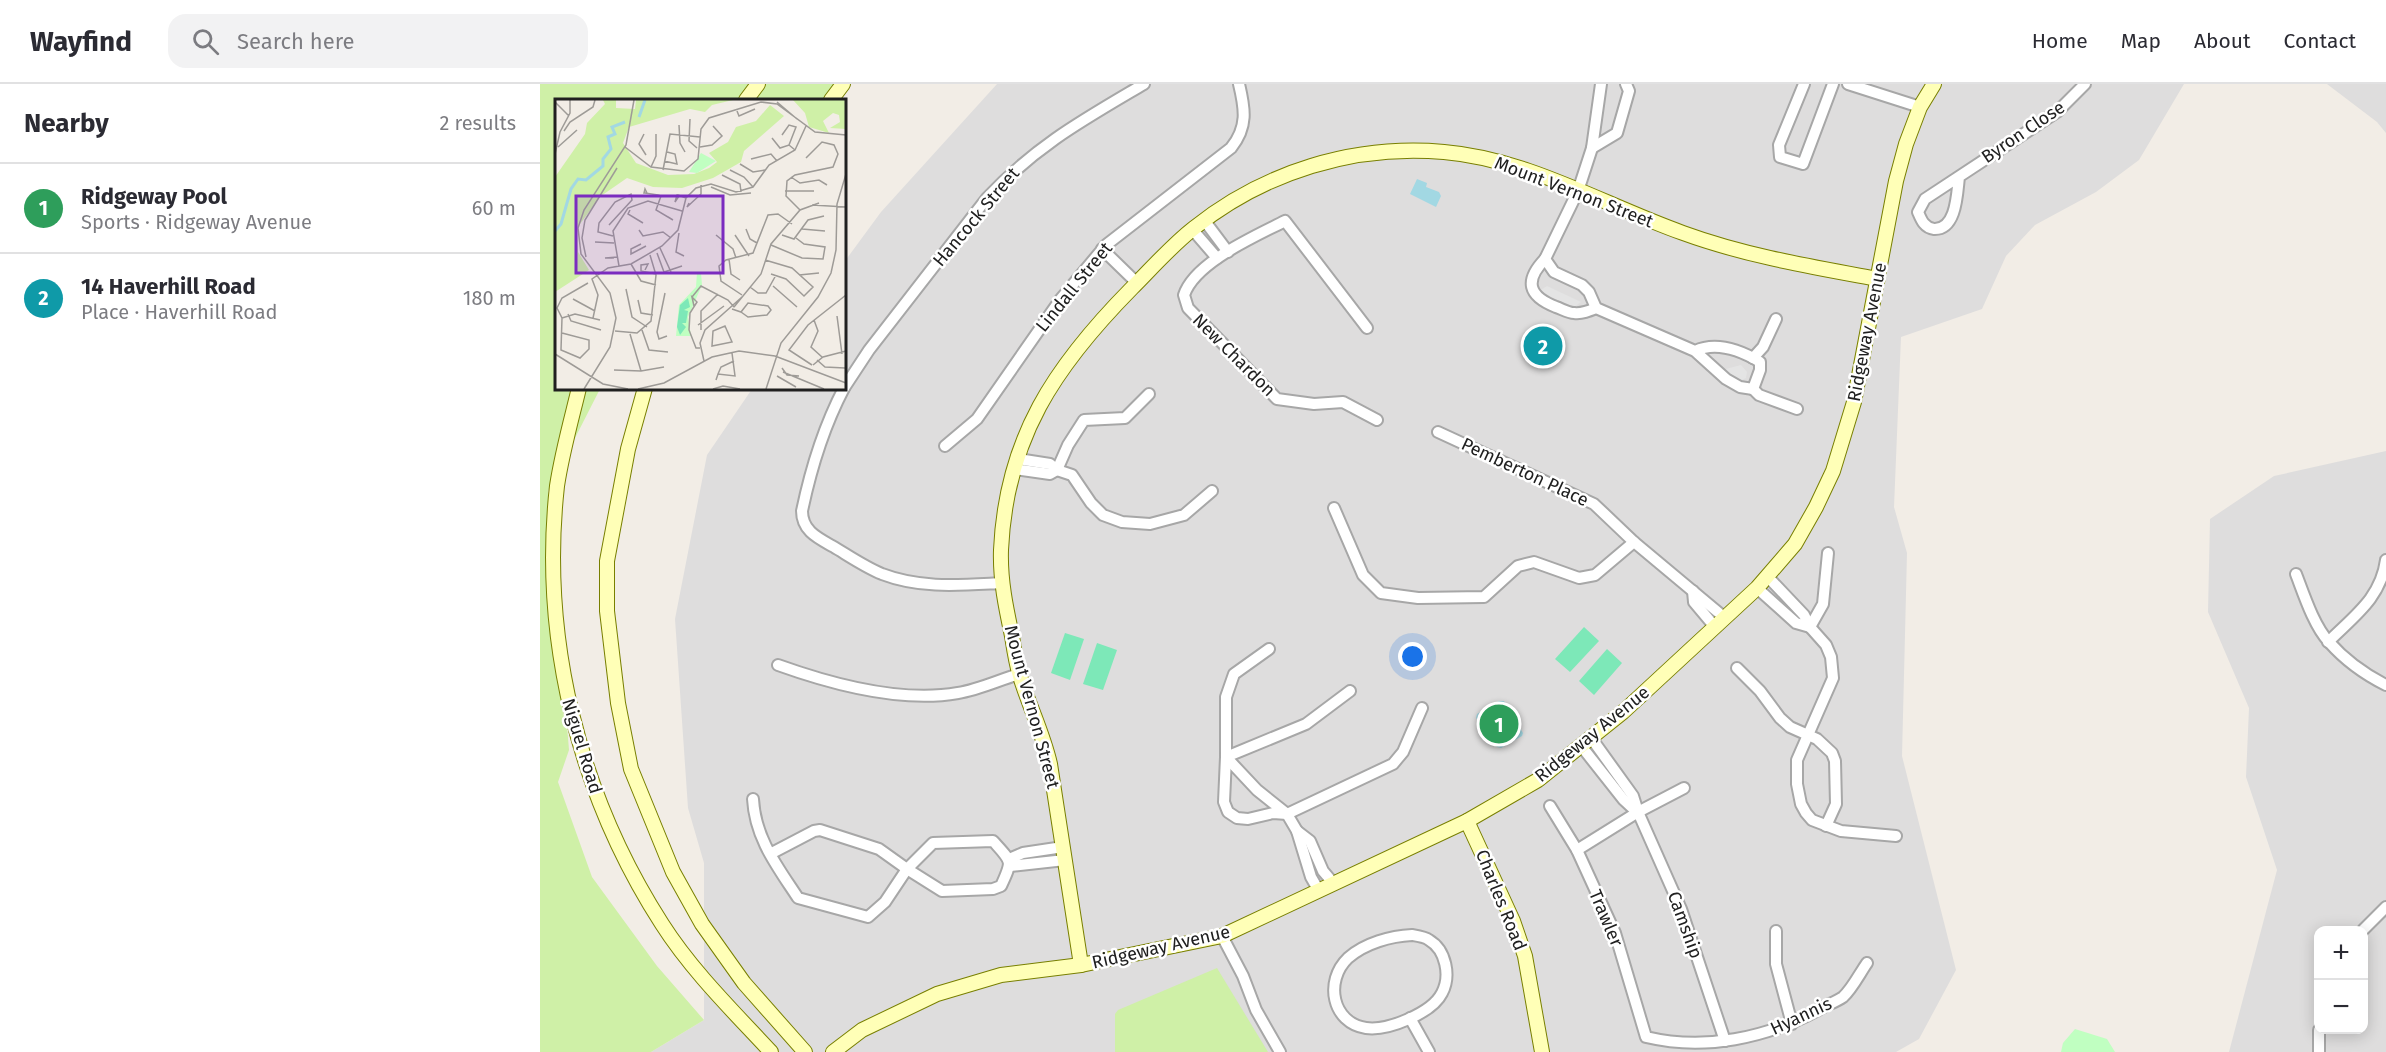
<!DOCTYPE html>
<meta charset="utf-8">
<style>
:root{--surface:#fff;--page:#f2f2f3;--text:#2b2b33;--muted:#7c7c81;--line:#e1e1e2;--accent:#b45309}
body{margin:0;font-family:"Fira Sans",sans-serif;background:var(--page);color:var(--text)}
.controls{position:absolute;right:18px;bottom:18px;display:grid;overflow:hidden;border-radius:12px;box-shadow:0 3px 15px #0003}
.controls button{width:54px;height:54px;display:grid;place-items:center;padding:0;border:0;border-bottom:2px solid var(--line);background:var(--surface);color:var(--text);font:30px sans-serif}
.you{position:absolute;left:873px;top:573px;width:21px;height:21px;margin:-15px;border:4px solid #fff;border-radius:50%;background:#1a73e8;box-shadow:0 0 0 9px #1a73e833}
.badge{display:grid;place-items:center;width:39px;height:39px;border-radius:50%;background:var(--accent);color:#fff;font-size:20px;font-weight:700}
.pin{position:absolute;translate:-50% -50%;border:3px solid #fff;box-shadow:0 2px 6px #0006}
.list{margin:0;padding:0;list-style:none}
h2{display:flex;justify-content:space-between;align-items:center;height:78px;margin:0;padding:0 24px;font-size:26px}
h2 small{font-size:20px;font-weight:400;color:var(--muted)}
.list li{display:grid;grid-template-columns:39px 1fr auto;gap:18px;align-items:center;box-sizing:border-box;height:90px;padding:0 24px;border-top:2px solid var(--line)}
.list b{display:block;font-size:22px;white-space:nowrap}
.list p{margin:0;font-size:20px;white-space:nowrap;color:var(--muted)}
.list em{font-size:20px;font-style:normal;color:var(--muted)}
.icon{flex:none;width:33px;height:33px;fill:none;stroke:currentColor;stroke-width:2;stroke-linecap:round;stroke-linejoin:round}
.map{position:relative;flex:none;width:1846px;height:968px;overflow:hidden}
header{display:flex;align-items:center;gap:36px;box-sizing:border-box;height:84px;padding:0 30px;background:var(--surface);border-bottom:2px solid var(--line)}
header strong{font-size:28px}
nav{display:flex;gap:33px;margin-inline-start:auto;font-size:21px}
.search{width:420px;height:54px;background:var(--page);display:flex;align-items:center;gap:15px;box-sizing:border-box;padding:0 21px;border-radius:18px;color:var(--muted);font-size:22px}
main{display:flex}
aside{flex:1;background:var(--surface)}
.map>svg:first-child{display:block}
.residential{fill:#dedddd;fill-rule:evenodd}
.grass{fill:#cff0a7}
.park{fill:#c0ffc1}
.pitch{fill:#7de8b8}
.parking{fill:#e4e4e4}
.water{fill:#a2d8e3}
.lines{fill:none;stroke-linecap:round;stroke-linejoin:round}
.street-casing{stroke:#a7a7a7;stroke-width:14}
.secondary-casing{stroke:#787f00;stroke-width:16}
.street{stroke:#fff;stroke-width:10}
.secondary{stroke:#ffffb7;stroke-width:14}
.labels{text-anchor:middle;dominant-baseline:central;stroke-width:5;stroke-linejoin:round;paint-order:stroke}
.street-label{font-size:18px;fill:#202020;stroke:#fff}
.inset-river{fill:none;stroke:#a2d8e3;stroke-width:3}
.inset-road{fill:none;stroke:#9e9b97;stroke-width:1.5}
.view{fill:#7b2cbf;fill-opacity:0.15;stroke:#7b2cbf;stroke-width:3}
.inset-edge{fill:none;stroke:#202020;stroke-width:3}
</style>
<header>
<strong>Wayfind</strong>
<div class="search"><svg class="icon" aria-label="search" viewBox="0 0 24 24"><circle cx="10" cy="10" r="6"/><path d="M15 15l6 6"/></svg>Search here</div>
<nav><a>Home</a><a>Map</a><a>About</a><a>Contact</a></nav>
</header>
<main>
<aside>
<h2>Nearby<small>2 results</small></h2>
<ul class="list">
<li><span class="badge" style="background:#2e9e5b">1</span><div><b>Ridgeway Pool</b><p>Sports · Ridgeway Avenue</p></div><em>60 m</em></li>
<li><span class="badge" style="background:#0f9aa8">2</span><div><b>14 Haverhill Road</b><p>Place · Haverhill Road</p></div><em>180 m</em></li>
</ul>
</aside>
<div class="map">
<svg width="1846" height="968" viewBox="0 0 1846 968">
<rect width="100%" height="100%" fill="#f2ede6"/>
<g class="residential">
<path d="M457,0H1644L1599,76L1556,108L1495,141L1466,172L1442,225L1361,253L1354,423L1367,469L1362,672L1416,886L1379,955L1356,968H111L164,936V779L148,724L135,535L167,371L212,305L304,304L305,177L341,128Z"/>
<path d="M1787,0H1846V49L1837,38Z"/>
<path d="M1846,367V968H1689L1737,786L1706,693L1709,624L1668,528L1670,435L1734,392ZM1778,846H1824V946H1778Z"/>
</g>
<g class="grass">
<path d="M0,0H303L289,16H16V304L60,305L8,407L29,666L18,698L52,793L117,882L164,936L111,968H0Z"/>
<path d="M677,884L728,968H575V930L578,926Z"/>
</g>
<path class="park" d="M1535,945L1567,955L1575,968H1521L1523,959Z"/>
<g class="pitch">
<path d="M1044,543L1059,557L1030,588L1015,575Z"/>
<path d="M525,549L544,555L530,596L511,589Z"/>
<path d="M557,559L577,566L563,606L543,600Z"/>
<path d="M1067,565L1082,579L1054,611L1039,597Z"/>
</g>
<g class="parking">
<path d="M1007,202L1041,218L1033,224L999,207Z"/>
<path d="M1201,281L1207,288L1206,294L1200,297L1182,286Z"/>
</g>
<g class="water">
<path d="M877,95L887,99L886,103L899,108L901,112L896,123L870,110Z"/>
<path d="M959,617H964L966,621L964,622L975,642L978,641L983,649L982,652L961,664L957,663L942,637L939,638L936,634L937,630Z"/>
</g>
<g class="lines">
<defs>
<g id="street">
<path d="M1061,0L1052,64L1038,107L1005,175L1014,188L1042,201L1049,208L1056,224L1155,267L1186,295L1200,303L1213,305L1220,286V278C1200,266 1177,257 1155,267"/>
<path d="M1264,0L1239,61L1240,73L1263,80L1293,0"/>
<path d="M1308,0L1380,23"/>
<path d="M1052,64L1077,49L1089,7L1086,0"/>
<path d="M1419,93C1417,108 1417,146 1394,145C1384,144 1381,135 1378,128L1385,115L1517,28L1545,0"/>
<path d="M664,136L688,168"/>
<path d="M652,145L677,174"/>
<path d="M562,165L597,199"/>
<path d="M1005,175C984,197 988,212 1016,223C1022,225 1028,229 1034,229C1042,230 1049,227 1056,224"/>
<path d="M827,244L745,137C716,152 655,178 644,211L648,224L737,315L774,320L803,318L837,336"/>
<path d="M1213,274L1223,263L1236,235"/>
<path d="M304,304L329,266L447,114C497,61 543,36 604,0"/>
<path d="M304,304C283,344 271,384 262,427C262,447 278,454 294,463C309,472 325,483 342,490C381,505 421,501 462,499"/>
<path d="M1213,305L1219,311L1257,325"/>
<path d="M898,348L1054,420L1094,458"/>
<path d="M405,362L437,335L520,216L566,161L691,64C708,43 705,25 699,0"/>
<path d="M478,375L510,380L517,386L532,391L551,419L563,431L582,438L610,440L644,431L672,407"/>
<path d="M474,385L510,390L517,386L528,361L544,336L585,334L609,310"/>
<path d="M794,424L823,491L841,509L878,514L944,513L978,482L994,478L1039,494L1055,491L1094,458L1185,534"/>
<path d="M1756,490C1764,511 1774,542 1789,558C1804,575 1826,591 1846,601"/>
<path d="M1227,492L1264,531L1270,543L1286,561L1291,573L1293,594L1257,676V700L1261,720L1266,729L1272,736L1301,747L1356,752"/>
<path d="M1217,504L1256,539L1270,543"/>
<path d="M1153,507L1154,518L1175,543"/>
<path d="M1270,543L1283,520L1288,469"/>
<path d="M1788,558C1814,532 1841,514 1846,476"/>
<path d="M729,565L694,590L686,613V673L717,706L747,730L757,747L771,793L779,807"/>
<path d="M238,581C291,600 362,619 418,609C438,606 459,596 479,590"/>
<path d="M1197,584L1220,607L1240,634L1250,643L1277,655L1292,669L1295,677L1296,720L1286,742"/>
<path d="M810,607L766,640L686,673L684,718L688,728L697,734L708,735L733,729L747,730L853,680L863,668L882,624"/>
<path d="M1052,655L1093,712L1098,728L1141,825L1185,957"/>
<path d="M1042,663L1083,715L1097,728"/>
<path d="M213,715C215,754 237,782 258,814L328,833L345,818L367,785L339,765L280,746L274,747L230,770"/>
<path d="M1010,722L1037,766L1075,849L1106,953C1165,967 1226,954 1278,926C1286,921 1296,918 1303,913C1312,905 1320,889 1327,879"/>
<path d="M757,747L770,757L783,787L794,800"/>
<path d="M453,757C472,778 473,776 461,802L453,805L402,807L367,785L393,759Z"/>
<path d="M1037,766L1098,728L1144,704"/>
<path d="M469,775L483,769L523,763"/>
<path d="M470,782L525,776"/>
<path d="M1823,846L1846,823"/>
<path d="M1236,847V880L1252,940"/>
<path d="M872,851C878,852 885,853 889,856C906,866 911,892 902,909C892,929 848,947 826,944C792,939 784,897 808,874C825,859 851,852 872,851Z"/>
<path d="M682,852L703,892L716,926L740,968"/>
<path d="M870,934L889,968"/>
<path d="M1779,968V946"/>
</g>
<g id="secondary">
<path d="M206,16L218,0"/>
<path d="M291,16L303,0"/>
<path d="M39,304C31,337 22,369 17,402C0,555 39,711 122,840C152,887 193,927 231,968"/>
<path d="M105,304L88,365L67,477V527L78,619L91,685L133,788L162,840L204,899L265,968"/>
<path d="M927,737L973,837L985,872L1002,968"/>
<path d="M541,881L510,680C503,649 489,622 480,592C476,579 474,565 472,552C466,524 460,496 461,466C466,354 515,282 592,204C612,184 631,162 654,144C724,88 814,60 904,68C988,75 1064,121 1143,149C1206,172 1273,183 1338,195"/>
<path d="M293,968L322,946L397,910L461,891L541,881L682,852L927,737L998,696L1083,628L1217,504L1255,460L1276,423L1293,387L1314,318L1356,97L1366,60L1380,23L1394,0"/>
</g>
</defs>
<use href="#street" class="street-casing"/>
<use href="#secondary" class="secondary-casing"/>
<use href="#street" class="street"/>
<use href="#secondary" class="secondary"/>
</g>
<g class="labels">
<g class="street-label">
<text transform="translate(1483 48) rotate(-34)">Byron Close</text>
<text transform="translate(1034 108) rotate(21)">Mount Vernon Street</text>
<text transform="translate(436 133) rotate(-50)">Hancock Street</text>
<text transform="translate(534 203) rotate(-51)">Lindall Street</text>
<text transform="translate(1327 248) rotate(-79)">Ridgeway Avenue</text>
<text transform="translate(694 271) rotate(45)">New Chardon</text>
<text transform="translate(985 388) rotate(25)">Pemberton Place</text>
<text transform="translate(492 623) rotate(75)">Mount Vernon Street</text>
<text transform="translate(1052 650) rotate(-39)">Ridgeway Avenue</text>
<text transform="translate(42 662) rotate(73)">Niguel Road</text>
<text transform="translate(961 816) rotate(68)">Charles Road</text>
<text transform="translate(1066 834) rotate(67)">Trawler</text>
<text transform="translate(1145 841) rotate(70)">Camship</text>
<text transform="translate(621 863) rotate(-13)">Ridgeway Avenue</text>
<text transform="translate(1261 932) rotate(-25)">Hyannis</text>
</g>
</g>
<g transform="translate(15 15)">
<rect width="291" height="291" fill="#f2ede6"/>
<path d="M48,1H61V9L80,10L81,1H178L157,6L150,13L135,10L74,28L68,44L81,64L113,76L139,75L154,69L162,63L154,54L173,43L181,28L201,22L215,6L229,17L189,52L186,63L158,79L127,89L98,88L72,79L46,97L22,129L23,153L34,171L0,193V78L30,35L32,24L50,5ZM238,1H291V30L275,29L285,23L284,16L278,14L268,22L274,34L254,28L250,14Z" fill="#cff0a7"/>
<path d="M146,54L161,62L142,74L134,73ZM142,173L146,174L147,186L133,218L136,237H121L124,206L141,188Z" fill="#c0ffc1"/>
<path d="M133,199L135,208L129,211L133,212L131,224H127L131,228L125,236L122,228L125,206Z" fill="#7de8b8"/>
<path class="inset-river" d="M84,18L90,1M0,132L6,125L16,90L23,80L31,81L48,67V60L56,50L53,38L60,35L57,28L70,23"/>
<path class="inset-road" d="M0,3L14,17M222,3L242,20M182,12L184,17L200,10M135,20L134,42L142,49M124,26L125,44L130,53M9,32L15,23L38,8L40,1M89,35L84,45L91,56M227,36L234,26L241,28L234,46M217,39L225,49L234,46L240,51M3,48L22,31M70,48L96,68L129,72L143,60L146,30L154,19L206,3L222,5L260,33L291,36M145,48L157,46L167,37L158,27M0,55L5,33L15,14V1M196,60L216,55L222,62M109,62L122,65L120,55L112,53M185,65L198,73L210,71M96,68L101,57V35M108,71L115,35L145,38M175,71L189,78L198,88M167,76L185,85L186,93M236,78L245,84L264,81L272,86M156,88L175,96L196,94M230,92H259M92,94L90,90L89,94H90L103,96L106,97M106,97L101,111L118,121L113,118M124,97L120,103L122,96H123L131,99M134,104L132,108L146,95V86M257,106L291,108M75,111L73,115L88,124M245,111L231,97L232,82L240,76L278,68L283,55L279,46L267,43L251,59M54,126L77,101L76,95L60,103L44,124L43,133L58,137M191,130L195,140L202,144M247,130L270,132M84,131L88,137L108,133L116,139M124,134L121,153L129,157M161,136L178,150L181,159M180,136L194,157M227,136L239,140L253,121L269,117M40,143L59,144M86,145L76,150V155L91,147M216,146L247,159L268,160L270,148L249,145L241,139M105,149L116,173M102,154L109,173L127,167M31,158L27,139L30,121L62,69M59,159H50L63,158M174,160L176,175L185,181M210,161L237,169L258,188L249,197L231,180L216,175M76,165L86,182L101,186M64,167L58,132L73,109L93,102L127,112M90,171L93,165L86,166V172L101,175M244,176L264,174M218,187L242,208M195,188L203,194H211L221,176M71,190L77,218L92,228M110,194L102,233L104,240L112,237M187,196L166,182L164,167L171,161L198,154L213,116L223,115L237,125M137,198L146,187L173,201L179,208M18,200L40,212M83,201L86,214L98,216M139,207L137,198L142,203L135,214L134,231L141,249H145M179,208L206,175L216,145L245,111L264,104M177,210L186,213L193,204L213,207L216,211L212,216L193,218L186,213M13,215L16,222L46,231M282,217L287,255M7,219L20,215L45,221M38,219L43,196L37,180L53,169L76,165L107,147L123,131L131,99L141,89L156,85L181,93L198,88L214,66L240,51L251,27M259,221L263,232L256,248L267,258M143,226L169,207M170,227L177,243L157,247L158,232ZM87,231L94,251L113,253M146,231V212L163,195M60,232L82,234L96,222L101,176L95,156M7,234L34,241V250L25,259L6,251L7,219L2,209L7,199L33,184M75,235L86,272M0,255L48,285L73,290M262,261L270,268L290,269M149,262L145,244L150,231L187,198M257,266L234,251L253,226L291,196M258,266L268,258L291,252M227,269L232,276L244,277M59,271L86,272L109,268M228,273L269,290M163,275L166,268L179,262M222,277L241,288M161,281L163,275L180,277L177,254M29,290L55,248L61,219L55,194L26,155L23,129L29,111L71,46L79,1M83,290L109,284L157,258L184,252L220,257L291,284M158,290L168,287L185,290M211,290L226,244L263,198L276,174L281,151L282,105L291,75"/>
<path class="view" d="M21,97H168V174H21Z"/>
<rect width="291" height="291" class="inset-edge"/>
</g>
</svg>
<div class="controls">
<button>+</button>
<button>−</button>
</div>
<div class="you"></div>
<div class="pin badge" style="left:959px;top:640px;background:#2e9e5b">1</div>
<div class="pin badge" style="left:1003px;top:262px;background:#0f9aa8">2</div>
</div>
</main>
